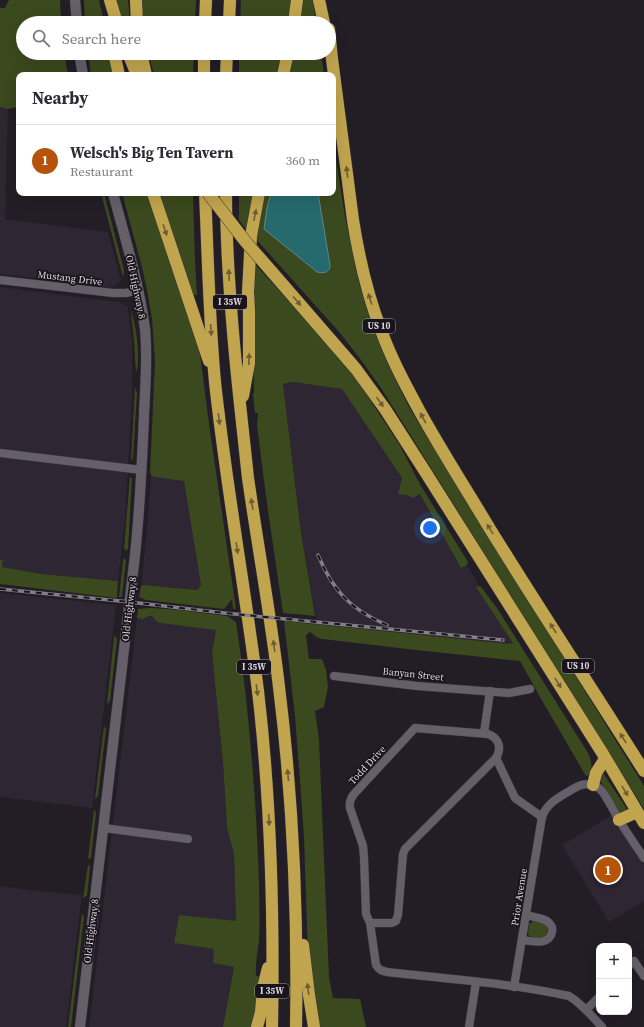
<!DOCTYPE html>
<meta charset="utf-8">
<style>
:root{--surface:#fff;--page:#f2f2f3;--text:#2b2b33;--muted:#7c7c81;--line:#e1e1e2;--accent:#b45309}
body{margin:0;font-family:"Source Serif 4",serif;background:var(--page);color:var(--text)}
.controls{position:absolute;right:12px;bottom:12px;display:grid;overflow:hidden;border-radius:8px;box-shadow:0 4px 16px #0002}
.controls button{width:36px;height:36px;display:grid;place-items:center;padding:0;border:0;border-bottom:1px solid var(--line);background:var(--surface);color:var(--text);font:20px sans-serif}
.you{position:absolute;left:430px;top:528px;width:14px;height:14px;margin:-10px;border:3px solid #fff;border-radius:50%;background:#1a73e8;box-shadow:0 0 0 6px #1a73e833}
.badge{display:grid;place-items:center;width:26px;height:26px;border-radius:50%;background:var(--accent);color:#fff;font-size:13px;font-weight:700}
.pin{position:absolute;translate:-50% -50%;border:2px solid #fff;box-shadow:0 1px 4px #0006}
.list{margin:0;padding:0;list-style:none}
h2{display:flex;justify-content:space-between;align-items:center;height:52px;margin:0;padding:0 16px;font-size:17px}
h2 small{font-size:13px;font-weight:400;color:var(--muted)}
.list li{display:grid;grid-template-columns:26px 1fr auto;gap:12px;align-items:center;box-sizing:border-box;height:72px;padding:0 16px;border-top:1px solid var(--line)}
.list b{display:block;font-size:15px;white-space:nowrap}
.list p{margin:0;font-size:13px;white-space:nowrap;color:var(--muted)}
.list em{font-size:13px;font-style:normal;color:var(--muted)}
.icon{flex:none;width:22px;height:22px;fill:none;stroke:currentColor;stroke-width:2;stroke-linecap:round;stroke-linejoin:round}
.map{position:relative;flex:none;width:644px;height:1027px;overflow:hidden}
.search{position:absolute;background:var(--surface);box-shadow:0 4px 16px #0002;left:16px;top:16px;width:320px;height:44px;display:flex;align-items:center;gap:10px;box-sizing:border-box;padding:0 14px;border-radius:22px;color:var(--muted);font-size:15px}
.panel{position:absolute;background:var(--surface);box-shadow:0 4px 16px #0002;left:16px;top:72px;width:320px;height:124px;border-radius:8px}
.map>svg:first-child{display:block}
.built{fill:#2e2633}
.green{fill:#3b491e}
.water{fill:#266a6e;stroke:#5c8a8f}
.lines{fill:none;stroke-linecap:round;stroke-linejoin:round}
.street-casing{stroke:#3d3940;stroke-width:9}
.secondary-casing{stroke:#3d3940;stroke-width:11}
.highway-casing{stroke:#3d3940;stroke-width:13}
.street{stroke:#655f69;stroke-width:8}
.secondary{stroke:#655f69;stroke-width:10}
.highway{stroke:#c1a54e;stroke-width:12}
.rail-casing{stroke:#847f86;stroke-width:3.5}
.rail{stroke:#19141c;stroke-width:2;stroke-dasharray:6;stroke-linecap:butt}
.highway-bridge-casing{stroke:#3d3940;stroke-width:13;stroke-linecap:butt}
.highway-bridge{stroke:#c1a54e;stroke-width:12}
.oneway{fill:#6d5c35}
.labels{text-anchor:middle;dominant-baseline:central;stroke-width:3.5;stroke-linejoin:round;paint-order:stroke}
.shield{fill:#19141c;stroke:#a09ca2;stroke-width:1}
.shield-label{font-size:9px;font-weight:bold;fill:#dad6dc}
.street-label{font-size:10px;fill:#dad6dc;stroke:#19141c}
</style>
<div class="map">
<svg width="644" height="1027" viewBox="0 0 644 1027">
<rect width="100%" height="100%" fill="#231d26"/>
<g class="built">
<path d="M0,107L8,109L5,219L108,232L121,281L113,287H106L0,274Z"/>
<path d="M0,287L119,302L128,307L132,342V396L125,520L118,581L42,574L2,567L3,561L0,560Z"/>
<path d="M293,382L342,389L402,478V494L407,495L413,498L420,494L461,567L467,565L479,586L477,587L513,643L510,644L317,625L301,533L283,384Z"/>
<path d="M151,475L155,477L184,480L201,585L199,589L197,590L144,585L141,586V589L148,517Z"/>
<path d="M0,593L116,605L92,808L0,797Z"/>
<path d="M149,616H152L160,623L217,629L214,640L212,653L223,763L227,828L234,854L236,922L179,915L174,943L214,949L234,967L223,1027H89L137,618L143,619Z"/>
<path d="M612,815L644,865V901L609,922L562,845Z"/>
<path d="M0,886L37,891L82,895L66,1027H0Z"/>
</g>
<g class="green">
<path d="M9,0H60L61,23H23V53H64L68,75H19V107L8,109L0,107V8H5Z"/>
<path d="M84,0H99L104,23H85Z"/>
<path d="M114,0H128L130,23H121Z"/>
<path d="M142,0H196L195,23H143Z"/>
<path d="M241,0H293L290,23H240Z"/>
<path d="M300,0H313L316,23H297Z"/>
<path d="M88,53H110L115,75H91Z"/>
<path d="M148,53H194L193,75H154Z"/>
<path d="M239,53H284L280,75H239Z"/>
<path d="M291,53H321L324,75H287Z"/>
<path d="M333,140L345,216L359,283L371,323L388,364L399,387L410,409L467,502L644,786V809L381,388L361,360L340,333L255,238L262,193H271L267,208L271,234L317,272L330,264L318,193H333Z"/>
<path d="M101,193H104L124,270L123,277Z"/>
<path d="M122,193H147L188,309L200,354L204,385L210,431L236,609H233L232,599L224,609L155,601L146,600L139,597L141,586L144,585L197,590L200,587L201,585L184,481L155,477L152,476L150,473L155,360L152,319L148,295L142,267Z"/>
<path d="M156,193H193L195,261L197,295H191Z"/>
<path d="M239,193H255L248,232L239,220Z"/>
<path d="M254,263L338,355L355,377L399,444L421,486L468,562L467,565L461,568L420,494L413,498L407,495L398,494L402,478L342,389L293,382L283,384L301,533L315,616L283,613L267,504L257,425L258,413H255L253,394L254,393L253,322Z"/>
<path d="M131,312C136,321 141,363 136,372L134,341Z"/>
<path d="M135,387L137,393L133,458L131,461Z"/>
<path d="M130,476L132,479L128,549L126,551L124,548Z"/>
<path d="M125,558L126,561L122,597H119L123,560Z"/>
<path d="M0,560H3L2,567L42,574L118,581L117,598L0,584Z"/>
<path d="M479,586L481,587L497,608L588,753C591,760 593,767 590,775L586,776L540,697L520,661L416,650L323,639L318,638L310,632L306,635L309,659H322L326,670L328,687L324,707L315,711L319,740L329,977L333,998L360,999L366,1027H318L308,954L304,837L299,768L295,716L284,621L510,644L513,643L476,587Z"/>
<path d="M151,608L179,610L227,616L236,622C249,708 256,795 259,882C259,901 260,920 259,940C258,952 255,963 256,976L261,977L254,1027H223L234,967L213,963L214,949L174,943L179,915L236,921L234,854L227,828L223,763L212,653L216,630L160,623L157,622L152,616H149L143,619L137,618L138,609Z"/>
<path d="M114,636L116,637L117,640L110,701L107,704Z"/>
<path d="M104,726L106,729L98,796L95,799Z"/>
<path d="M603,773L629,812L623,814L619,813L614,808L600,780L601,774Z"/>
<path d="M94,809L96,813L91,858L88,859Z"/>
<path d="M88,865L90,866L87,896L83,898Z"/>
<path d="M82,913L84,917L71,1027H68Z"/>
<path d="M534,921C544,923 553,926 544,937C540,939 532,938 528,935L529,924Z"/>
</g>
<path class="water" d="M271,193H318L330,265C330,272 324,274 317,272L264,229L267,208Z"/>
<g class="lines">
<defs>
<g id="street">
<path d="M0,280L113,293H126L138,290"/>
<path d="M0,453L142,470"/>
<path d="M334,676L417,686L509,693L530,689"/>
<path d="M484,733L490,691"/>
<path d="M496,758L515,798L542,817"/>
<path d="M104,828L188,839"/>
<path d="M370,923H392L396,921L398,915L403,854L405,849L496,758C502,748 499,738 488,734L415,728L354,794C350,799 349,803 350,808L363,846L364,857L366,914L370,923L376,965C379,970 382,971 387,972C447,979 510,983 569,996C582,1004 592,1016 602,1027"/>
<path d="M522,940C532,941 549,946 552,932C553,928 551,924 547,921C542,918 533,917 526,915"/>
<path d="M629,966L634,961L644,976"/>
<path d="M514,987L542,817C546,805 556,799 566,793C574,789 581,782 591,785C595,785 599,788 602,791C608,799 613,810 619,820C627,833 636,846 644,858"/>
<path d="M586,1010L599,997"/>
<path d="M469,1027L476,982"/>
</g>
<g id="secondary">
<path d="M75,0L77,23"/>
<path d="M79,53L83,75"/>
<path d="M80,1027L135,555C140,509 142,463 144,416C145,387 148,358 145,329C139,283 125,238 113,193"/>
</g>
<g id="highway">
<path d="M110,0L117,23"/>
<path d="M136,0L137,23"/>
<path d="M319,0L324,23"/>
<path d="M205,23L206,0"/>
<path d="M229,23L230,0"/>
<path d="M294,23L297,0"/>
<path d="M329,29L332,59L353,220C359,258 367,294 381,330C391,358 405,384 419,410C441,450 466,489 490,529C540,610 593,690 644,771"/>
<path d="M114,53L119,75"/>
<path d="M128,53L137,75"/>
<path d="M141,53L146,75"/>
<path d="M204,75V53"/>
<path d="M226,75L227,53"/>
<path d="M283,75L288,53"/>
<path d="M153,193L209,361"/>
<path d="M205,193C208,256 209,319 215,382C226,485 245,588 258,691C271,802 274,915 272,1027"/>
<path d="M226,193C226,260 232,328 239,395C242,423 245,450 248,478C258,548 271,617 279,687C293,800 298,913 296,1027"/>
<path d="M272,272L356,369L385,409L426,473L603,754L644,823"/>
<path d="M243,396L249,363V311L248,292L251,236L259,193"/>
<path d="M593,785L596,773L605,759"/>
<path d="M619,820L637,812"/>
<path d="M303,945L309,995L314,1027"/>
<path d="M257,1027L261,1012L263,988L268,968"/>
</g>
</defs>
<use href="#street" class="street-casing"/>
<use href="#secondary" class="secondary-casing"/>
<use href="#highway" class="highway-casing"/>
<use href="#street" class="street"/>
<use href="#secondary" class="secondary"/>
<use href="#highway" class="highway"/>
<defs>
<g id="rail">
<path d="M318,555C333,591 351,610 387,625"/>
<path d="M0,589L130,602L224,613L503,640"/>
</g>
</defs>
<use href="#rail" class="rail-casing"/>
<use href="#rail" class="rail"/>
<defs>
<path id="highway-bridge" d="M208,193L245,241L272,272"/>
</defs>
<use href="#highway-bridge" class="highway-bridge-casing"/>
<use href="#highway-bridge" class="highway-bridge"/>
</g>
<defs><path id="oneway-solid" d="M-6-.8H1V-3.2L6.5 0L1 3.2V.8H-6Z"/></defs>
<g class="oneway">
<use href="#oneway-solid" transform="translate(347 172) rotate(-97)"/>
<use href="#oneway-solid" transform="translate(255 215) rotate(-79)"/>
<use href="#oneway-solid" transform="translate(165 230) rotate(72)"/>
<use href="#oneway-solid" transform="translate(229 275) rotate(-93)"/>
<use href="#oneway-solid" transform="translate(370 299) rotate(-108)"/>
<use href="#oneway-solid" transform="translate(297 301) rotate(49)"/>
<use href="#oneway-solid" transform="translate(211 330) rotate(86)"/>
<use href="#oneway-solid" transform="translate(249 359) rotate(-88)"/>
<use href="#oneway-solid" transform="translate(380 402) rotate(55)"/>
<use href="#oneway-solid" transform="translate(423 418) rotate(-119)"/>
<use href="#oneway-solid" transform="translate(219 419) rotate(83)"/>
<use href="#oneway-solid" transform="translate(252 504) rotate(-99)"/>
<use href="#oneway-solid" transform="translate(490 529) rotate(-122)"/>
<use href="#oneway-solid" transform="translate(237 548) rotate(82)"/>
<use href="#oneway-solid" transform="translate(553 628) rotate(-123)"/>
<use href="#oneway-solid" transform="translate(274 646) rotate(-98)"/>
<use href="#oneway-solid" transform="translate(558 683) rotate(58)"/>
<use href="#oneway-solid" transform="translate(257 690) rotate(83)"/>
<use href="#oneway-solid" transform="translate(623 738) rotate(-122)"/>
<use href="#oneway-solid" transform="translate(288 775) rotate(-95)"/>
<use href="#oneway-solid" transform="translate(625 791) rotate(59)"/>
<use href="#oneway-solid" transform="translate(269 820) rotate(87)"/>
<use href="#oneway-solid" transform="translate(308 989) rotate(-98)"/>
</g>
<g class="labels">
<g class="shield">
<rect x="213" y="295" width="34" height="14" rx="3"/>
<rect x="363" y="319" width="32" height="14" rx="3"/>
<rect x="562" y="659" width="32" height="14" rx="3"/>
<rect x="237" y="660" width="34" height="14" rx="3"/>
<rect x="255" y="984" width="34" height="14" rx="3"/>
</g>
<g class="shield-label">
<text x="230" y="302">I 35W</text>
<text x="379" y="326">US 10</text>
<text x="578" y="666">US 10</text>
<text x="254" y="667">I 35W</text>
<text x="272" y="991">I 35W</text>
</g>
<g class="street-label">
<text transform="translate(70 278) rotate(7)">Mustang Drive</text>
<text transform="translate(136 287) rotate(78)">Old Highway 8</text>
<text transform="translate(129 609) rotate(-83)">Old Highway 8</text>
<text transform="translate(413 674) rotate(6)">Banyan Street</text>
<text transform="translate(367 765) rotate(-47)">Todd Drive</text>
<text transform="translate(519 897) rotate(-81)">Prior Avenue</text>
<text transform="translate(91 931) rotate(-83)">Old Highway 8</text>
</g>
</g>
</svg>
<div class="controls">
<button>+</button>
<button>−</button>
</div>
<div class="you"></div>
<div class="pin badge" style="left:608px;top:870px">1</div>
<div class="search"><svg class="icon" aria-label="search" viewBox="0 0 24 24"><circle cx="10" cy="10" r="6"/><path d="M15 15l6 6"/></svg>Search here</div>
<section class="panel">
<h2>Nearby<small></small></h2>
<ul class="list">
<li><span class="badge">1</span><div><b>Welsch's Big Ten Tavern</b><p>Restaurant</p></div><em>360 m</em></li>
</ul>
</section>
</div>
